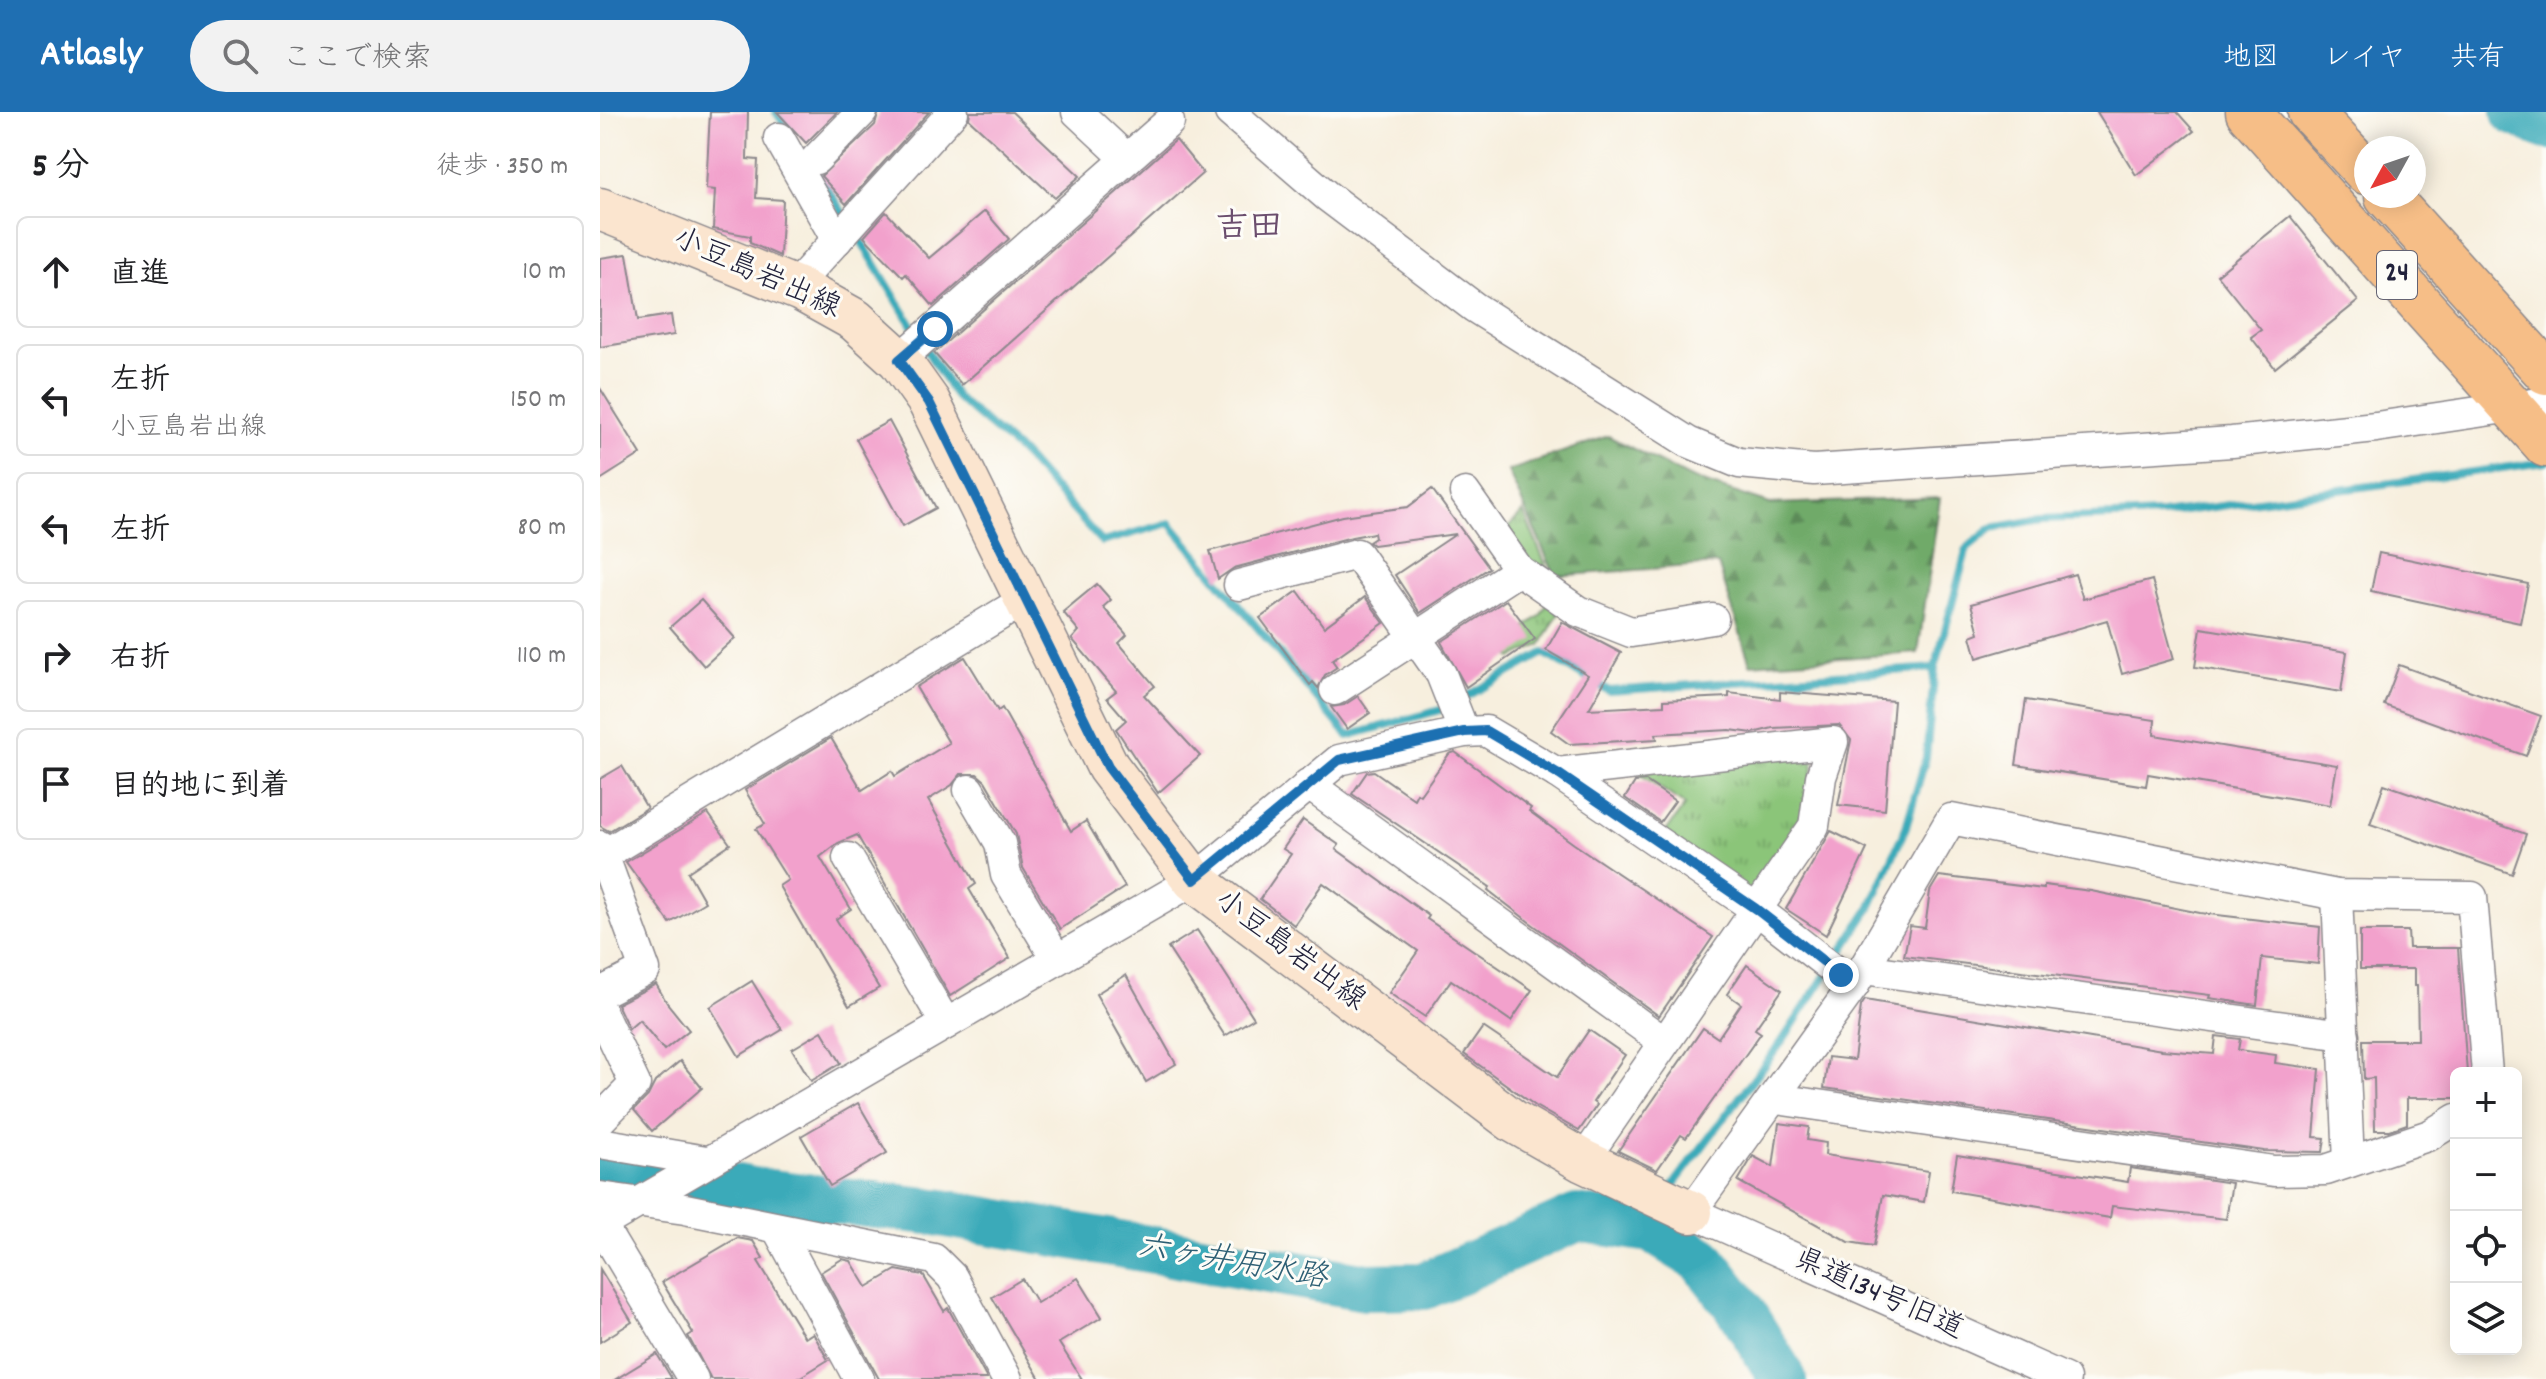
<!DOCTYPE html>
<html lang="ja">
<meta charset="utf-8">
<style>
:root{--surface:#fff;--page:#f2f2f2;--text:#202124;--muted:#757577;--line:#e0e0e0;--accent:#1f6fb2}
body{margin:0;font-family:Dekko,"Klee One",sans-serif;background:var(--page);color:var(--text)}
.controls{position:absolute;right:24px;bottom:24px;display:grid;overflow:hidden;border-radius:12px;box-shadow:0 4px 20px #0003}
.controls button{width:72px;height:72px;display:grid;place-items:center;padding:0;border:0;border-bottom:2px solid var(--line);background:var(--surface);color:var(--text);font:40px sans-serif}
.compass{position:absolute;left:1754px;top:24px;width:72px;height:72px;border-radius:50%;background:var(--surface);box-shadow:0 4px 20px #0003;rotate:230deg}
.stop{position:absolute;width:24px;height:24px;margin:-18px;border:6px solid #1f6fb2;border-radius:50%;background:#fff}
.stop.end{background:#1f6fb2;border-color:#fff;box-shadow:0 2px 8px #0008}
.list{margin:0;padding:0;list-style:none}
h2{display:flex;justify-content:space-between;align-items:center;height:104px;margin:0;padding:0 32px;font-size:34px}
h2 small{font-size:26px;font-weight:400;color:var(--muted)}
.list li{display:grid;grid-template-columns:52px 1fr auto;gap:24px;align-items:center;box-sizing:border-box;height:112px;margin:0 16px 16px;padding:0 16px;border:2px solid var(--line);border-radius:12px}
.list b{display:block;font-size:30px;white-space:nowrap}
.list p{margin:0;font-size:26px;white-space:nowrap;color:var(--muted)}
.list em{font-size:26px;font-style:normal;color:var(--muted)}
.icon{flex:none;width:44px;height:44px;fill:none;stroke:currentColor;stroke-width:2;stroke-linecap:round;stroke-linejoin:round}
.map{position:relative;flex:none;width:1946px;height:1267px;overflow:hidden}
header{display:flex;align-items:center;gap:48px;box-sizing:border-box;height:112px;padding:0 40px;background:var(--accent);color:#fff}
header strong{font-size:38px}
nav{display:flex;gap:44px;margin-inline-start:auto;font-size:28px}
.search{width:560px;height:72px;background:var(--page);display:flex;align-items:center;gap:20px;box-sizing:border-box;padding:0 28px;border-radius:44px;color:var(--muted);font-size:30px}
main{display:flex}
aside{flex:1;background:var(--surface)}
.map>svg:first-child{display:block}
.forest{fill:url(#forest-firs);stroke:#496652;stroke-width:2}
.park{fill:url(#park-tufts);stroke:#56745a;stroke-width:2}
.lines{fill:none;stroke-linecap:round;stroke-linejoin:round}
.stream{stroke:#3baab9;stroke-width:8}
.river{stroke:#3baab9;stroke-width:48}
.building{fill:#f2a1cc}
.minor-casing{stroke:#8c888c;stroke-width:33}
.secondary-casing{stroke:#8c888c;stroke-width:45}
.trunk-casing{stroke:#8c888c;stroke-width:47}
.minor{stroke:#fff;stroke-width:30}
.secondary{stroke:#fbe5cf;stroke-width:42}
.trunk{stroke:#f6be87;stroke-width:44}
.route{stroke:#1f6fb2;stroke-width:10}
.labels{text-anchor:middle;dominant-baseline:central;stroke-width:6;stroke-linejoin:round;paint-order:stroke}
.shield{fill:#fdfcf7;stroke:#646373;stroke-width:2}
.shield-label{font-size:28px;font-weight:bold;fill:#22223b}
.street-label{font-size:30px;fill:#22223b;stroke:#fdfcf7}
.water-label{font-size:32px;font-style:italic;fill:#2d5f74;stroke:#fdfcf7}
.quarter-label{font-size:34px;font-weight:bold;fill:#6b4e6e;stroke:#fdfcf7}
</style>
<header>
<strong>Atlasly</strong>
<div class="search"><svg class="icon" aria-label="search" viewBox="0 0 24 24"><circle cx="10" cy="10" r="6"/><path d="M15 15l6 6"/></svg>ここで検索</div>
<nav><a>地図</a><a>レイヤ</a><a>共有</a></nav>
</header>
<main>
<aside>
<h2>5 分<small>徒歩 · 350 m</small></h2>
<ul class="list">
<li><svg class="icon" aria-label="ahead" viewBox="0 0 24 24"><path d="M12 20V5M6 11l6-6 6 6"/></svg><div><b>直進</b></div><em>10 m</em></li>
<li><svg class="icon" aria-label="left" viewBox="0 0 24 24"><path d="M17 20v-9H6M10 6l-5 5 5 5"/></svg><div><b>左折</b><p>小豆島岩出線</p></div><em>150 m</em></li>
<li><svg class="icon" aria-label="left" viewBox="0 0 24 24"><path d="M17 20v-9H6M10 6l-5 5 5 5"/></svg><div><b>左折</b></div><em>80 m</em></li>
<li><svg class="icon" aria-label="right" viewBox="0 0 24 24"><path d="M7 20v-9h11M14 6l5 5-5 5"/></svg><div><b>右折</b></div><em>110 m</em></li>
<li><svg class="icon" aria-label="arrive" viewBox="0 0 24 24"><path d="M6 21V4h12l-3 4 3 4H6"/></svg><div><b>目的地に到着</b></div></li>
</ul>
</aside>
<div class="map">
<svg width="1946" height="1267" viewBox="0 0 1946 1267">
<defs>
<pattern id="forest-firs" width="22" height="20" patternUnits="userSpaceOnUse" patternTransform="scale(2)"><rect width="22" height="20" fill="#70aa69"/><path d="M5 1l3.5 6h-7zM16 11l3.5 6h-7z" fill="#5c8a58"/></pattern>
<pattern id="park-tufts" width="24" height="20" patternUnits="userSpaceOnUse" patternTransform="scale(2)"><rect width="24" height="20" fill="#8bc579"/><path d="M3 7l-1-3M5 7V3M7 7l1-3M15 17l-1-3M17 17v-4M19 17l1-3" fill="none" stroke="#71a064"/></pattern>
</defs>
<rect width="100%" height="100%" fill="#fdfcf7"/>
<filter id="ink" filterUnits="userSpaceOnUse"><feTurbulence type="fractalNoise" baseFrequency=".0125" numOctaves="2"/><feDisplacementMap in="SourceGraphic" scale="16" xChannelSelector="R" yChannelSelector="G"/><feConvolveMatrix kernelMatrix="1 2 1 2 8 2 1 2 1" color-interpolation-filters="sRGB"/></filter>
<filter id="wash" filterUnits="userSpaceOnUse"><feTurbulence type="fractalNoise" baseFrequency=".006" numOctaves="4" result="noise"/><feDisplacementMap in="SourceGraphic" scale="32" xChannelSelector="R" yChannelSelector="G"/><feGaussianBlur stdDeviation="1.8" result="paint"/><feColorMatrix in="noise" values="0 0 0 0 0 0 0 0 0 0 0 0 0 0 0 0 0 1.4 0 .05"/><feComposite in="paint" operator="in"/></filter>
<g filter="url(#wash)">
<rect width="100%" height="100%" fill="#f7efde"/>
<path class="forest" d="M1008,324L1091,366L1170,392L1340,386L1318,541L1150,552L1118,452L955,464L908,359Z"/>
<g class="park">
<path d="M923,400L949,460L924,447L903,421Z"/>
<path d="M947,492L959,501L941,533L912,546L902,532L940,504Z"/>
<path d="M1215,640L1205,712L1160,777L1147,780L1065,721L1085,693L1034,658Z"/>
</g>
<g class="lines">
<g class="stream">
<path d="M176,0L189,19"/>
<path d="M212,54L246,106"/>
<path d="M254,117L317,222"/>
<path d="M324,234L356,285L423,342L502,430L570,411L748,624L847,596"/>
<path d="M859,589L944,541L1009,579L1335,556"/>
<path d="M1235,850L1270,796L1306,715L1326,645L1335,556L1367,436L1392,416L1442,407L1562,402L1946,350"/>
<path d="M1071,1076L1181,931L1227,861"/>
<path d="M1043,1116L1056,1097"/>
</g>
<g class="river">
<path d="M1915,0L1946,14"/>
<path d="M0,1050L154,1079L336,1100L766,1175L824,1174L977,1106L1051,1117L1102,1148L1140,1197L1183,1267"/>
</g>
</g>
<g id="blocks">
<g class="building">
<path d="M110,0H148L147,47L158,48L156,86L183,88L180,144L150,131V124L113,117L115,78L106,77Z"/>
<path d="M177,0H237L206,31Z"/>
<path d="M279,0H329L246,92L221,64L275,13Z"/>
<path d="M370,0H412L480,64L455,86L369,7Z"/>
<path d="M1497,0H1577L1594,19L1536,63Z"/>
<path d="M576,28L603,61L362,273L334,241Z"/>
<path d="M385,99L409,127L333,194L306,162L303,165L264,125L286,100L329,146Z"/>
<path d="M1690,104L1758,189L1675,256L1651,225L1661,218L1617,163Z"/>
<path d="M27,142L38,208L71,203L74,223L0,235V146Z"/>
<path d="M0,276L41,342L0,368Z"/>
<path d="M289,309L336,396L303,414L256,327Z"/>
<path d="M832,377L889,456L820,501L795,463L856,422L773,433L769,430L775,426L774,421L752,425L634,456L618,467L610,439L743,404L808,395Z"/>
<path d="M1779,441L1928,472L1920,511L1771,479Z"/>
<path d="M1475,462L1483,487L1552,468L1574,547L1522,562L1507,508L1377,546L1371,524L1379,521L1371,492Z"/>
<path d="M497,472L511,488L503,495L527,523L519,531L555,574L544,583L600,644L558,681L516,617L526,608L507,586L516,579L472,527L479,519L463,500Z"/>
<path d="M698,479L724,515L765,485L784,511L732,548L737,555L725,563L718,576L713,570L710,573L660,506Z"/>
<path d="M101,488L135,526L104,554L70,515Z"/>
<path d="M906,488L935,527L866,575L841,530Z"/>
<path d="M962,510L1021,541L989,597L1064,593V588L1129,585V581L1180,587V580L1294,589L1285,698L1238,693L1251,628L1239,613L1173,616L1153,621L1130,618L1056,622L1057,627L969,632L951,619L988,563L946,538Z"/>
<path d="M1601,516L1747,540L1741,580L1595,555Z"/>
<path d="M365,545L398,599L402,596L471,719L486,709L525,775L460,817L423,756L416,722L385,669L377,662H361L352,673L328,688L376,772L369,777L410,846L350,884L257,723L238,731L220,745L251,797L236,807L279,876L249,894L179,774L188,768L156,717L165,712L145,678L231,626L262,678L292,659L295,664L349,631L316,575Z"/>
<path d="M1799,553L1941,604L1926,644L1784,593Z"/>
<path d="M758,584L770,601L747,617L731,595L744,593Z"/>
<path d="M1426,588L1555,608L1554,623L1737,653L1730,693L1548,662L1546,674L1416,653Z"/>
<path d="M855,640L931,696L929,699L974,732L1113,825L1059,904L928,809L888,778L890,775L752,682L767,660L774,659L814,687L817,681L820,683L849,642Z"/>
<path d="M22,654L47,696L9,719L0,714V667Z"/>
<path d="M1046,669L1075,689L1060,710L1025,686L1035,670Z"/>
<path d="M1784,672L1926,722L1912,762L1770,712Z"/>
<path d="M108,701L130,732L88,760L105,790L70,811L26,750Z"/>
<path d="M703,708L739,733L736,737L829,804L827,807L932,878L911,909L851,868L825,905L789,881L818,839L723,771L694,813L660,787L691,742L683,737Z"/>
<path d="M1231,719L1267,737L1226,823L1186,797Z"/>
<path d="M1339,764L1444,777V773L1491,779L1600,801L1720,815L1718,852L1662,846L1657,893L1609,886L1610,883L1304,844L1310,814L1325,816L1330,779Z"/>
<path d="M597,818L654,906L625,924L568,836Z"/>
<path d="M1760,819H1808L1809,836H1858L1867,961H1856V986H1807V1012L1790,1018H1775L1774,966L1764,967L1763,928H1818L1817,874H1814V857H1760Z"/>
<path d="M1147,853L1182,878L1155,917L1161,921L1086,1026L1081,1023L1057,1058L1018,1039L1103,916L1118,926L1141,892L1127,882Z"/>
<path d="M526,863L576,952L546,970L496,882Z"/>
<path d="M152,869L182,918L139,944L110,895Z"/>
<path d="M56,872L67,891L89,918L64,938L39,908L29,917L17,892Z"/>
<path d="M1265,888L1562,938L1614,942L1616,924L1640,927L1638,938L1676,943L1675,951L1720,957L1714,1025L1725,1026L1723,1040L1664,1039L1224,976L1228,945L1254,948L1261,894Z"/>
<path d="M883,915L957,965L989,918L1025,943L993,990L997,993L979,1019L937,995L864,942Z"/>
<path d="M222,919L241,951L211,969L192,937Z"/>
<path d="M80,949L102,976L52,1019L34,998L48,984L55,970Z"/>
<path d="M258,991L287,1041L230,1074L201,1024Z"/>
<path d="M1179,1011L1209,1015L1207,1028L1226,1031L1225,1043L1329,1059L1324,1090L1283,1083L1274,1134L1249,1130L1138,1069L1153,1044L1173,1055Z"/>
<path d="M1357,1043L1528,1070L1530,1056L1632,1071L1626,1107L1512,1094L1510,1106L1351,1079Z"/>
<path d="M137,1126L153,1129L163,1146L158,1149L205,1226L213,1221L228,1248L197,1267H111L88,1224L93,1221L62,1170Z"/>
<path d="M242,1147L251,1149L267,1175L296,1158L323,1163L344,1199L348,1196L387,1267H279L221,1160Z"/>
<path d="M0,1157L32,1210L0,1230Z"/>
<path d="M478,1166L502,1205L459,1231L482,1267H440L392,1185L422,1167L437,1191Z"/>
<path d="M57,1242L72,1267H16Z"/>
</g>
</g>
</g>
<g filter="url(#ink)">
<use href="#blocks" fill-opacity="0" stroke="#8c888c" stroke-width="2"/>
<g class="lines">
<defs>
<g id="minor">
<path d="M477,0L527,47"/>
<path d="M630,0L727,84L874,195L1088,330L1139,351L1214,358L1632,330L1776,315L1946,290"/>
<path d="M179,26L237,128"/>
<path d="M216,47L262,0"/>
<path d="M194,175L353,0"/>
<path d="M299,248L569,10"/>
<path d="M865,381L919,458"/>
<path d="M639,473L757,442L841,562L864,620"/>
<path d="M735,578L919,458L978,499L1031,520L1113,507"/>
<path d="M957,661L1233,630L1221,665L1214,714L983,1049"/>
<path d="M708,672L1064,930"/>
<path d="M369,678L400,731L406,763L456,846"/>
<path d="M0,734L45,858L0,881"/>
<path d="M5,742L426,487"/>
<path d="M248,746L346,912"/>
<path d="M1737,783L1749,1050"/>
<path d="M1263,857L1744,923"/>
<path d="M0,898L35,972L0,1008"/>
<path d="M1176,987L1674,1059L1726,1058L1830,1023L1856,1007"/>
<path d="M0,1031L106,1049"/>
<path d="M0,1085L85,1097L334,1147L352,1165L407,1267"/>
<path d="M0,1113L594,768L739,648L864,620L886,619L957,661L1156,797L1254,873"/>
<path d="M1,1113L93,1267"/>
<path d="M177,1116L259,1267"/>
<path d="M1465,1267L1091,1100L1254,873L1351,707L1737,783L1872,785L1887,961"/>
</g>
<path id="secondary" d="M0,97L201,178L255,208L299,248L329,290L508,655L594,768L913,1009L983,1049L1091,1100"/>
<g id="trunk">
<path d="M1648,0L1946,333"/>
<path d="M1710,0L1766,60"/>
<path d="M1787,84L1946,260"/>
</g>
</defs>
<use href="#minor" class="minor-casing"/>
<use href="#secondary" class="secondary-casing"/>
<use href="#trunk" class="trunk-casing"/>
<use href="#minor" class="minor"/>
<use href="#secondary" class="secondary"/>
<use href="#trunk" class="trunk"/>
</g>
</g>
<g class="lines" filter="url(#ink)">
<path class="route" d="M335,217L299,248L329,290L508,655L594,768L739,648L864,620L886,619L957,661L1156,797L1241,863"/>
</g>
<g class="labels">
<rect class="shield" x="1777" y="139" width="40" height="48" rx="6"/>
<g class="shield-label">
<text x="1797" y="163">24</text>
</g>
<g class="street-label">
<text transform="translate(156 163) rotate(24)">小豆島岩出線</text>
<text transform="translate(689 840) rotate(37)">小豆島岩出線</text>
<text transform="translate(1278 1184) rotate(24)">県道134号旧道</text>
</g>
<g class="water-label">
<text transform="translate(632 1152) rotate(10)">六ヶ井用水路</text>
</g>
<g class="quarter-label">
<text x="649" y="117">吉田</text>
</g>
</g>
</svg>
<div class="controls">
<button>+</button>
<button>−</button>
<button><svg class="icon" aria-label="locate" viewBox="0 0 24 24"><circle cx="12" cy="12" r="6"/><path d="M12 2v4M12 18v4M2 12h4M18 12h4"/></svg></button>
<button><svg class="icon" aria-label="layers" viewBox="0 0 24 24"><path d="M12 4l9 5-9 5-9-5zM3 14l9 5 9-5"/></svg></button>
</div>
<svg class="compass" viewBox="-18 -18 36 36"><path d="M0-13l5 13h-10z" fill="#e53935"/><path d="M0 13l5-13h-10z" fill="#757577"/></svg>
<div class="stop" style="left:335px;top:217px"></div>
<div class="stop end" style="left:1241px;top:863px"></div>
</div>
</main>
